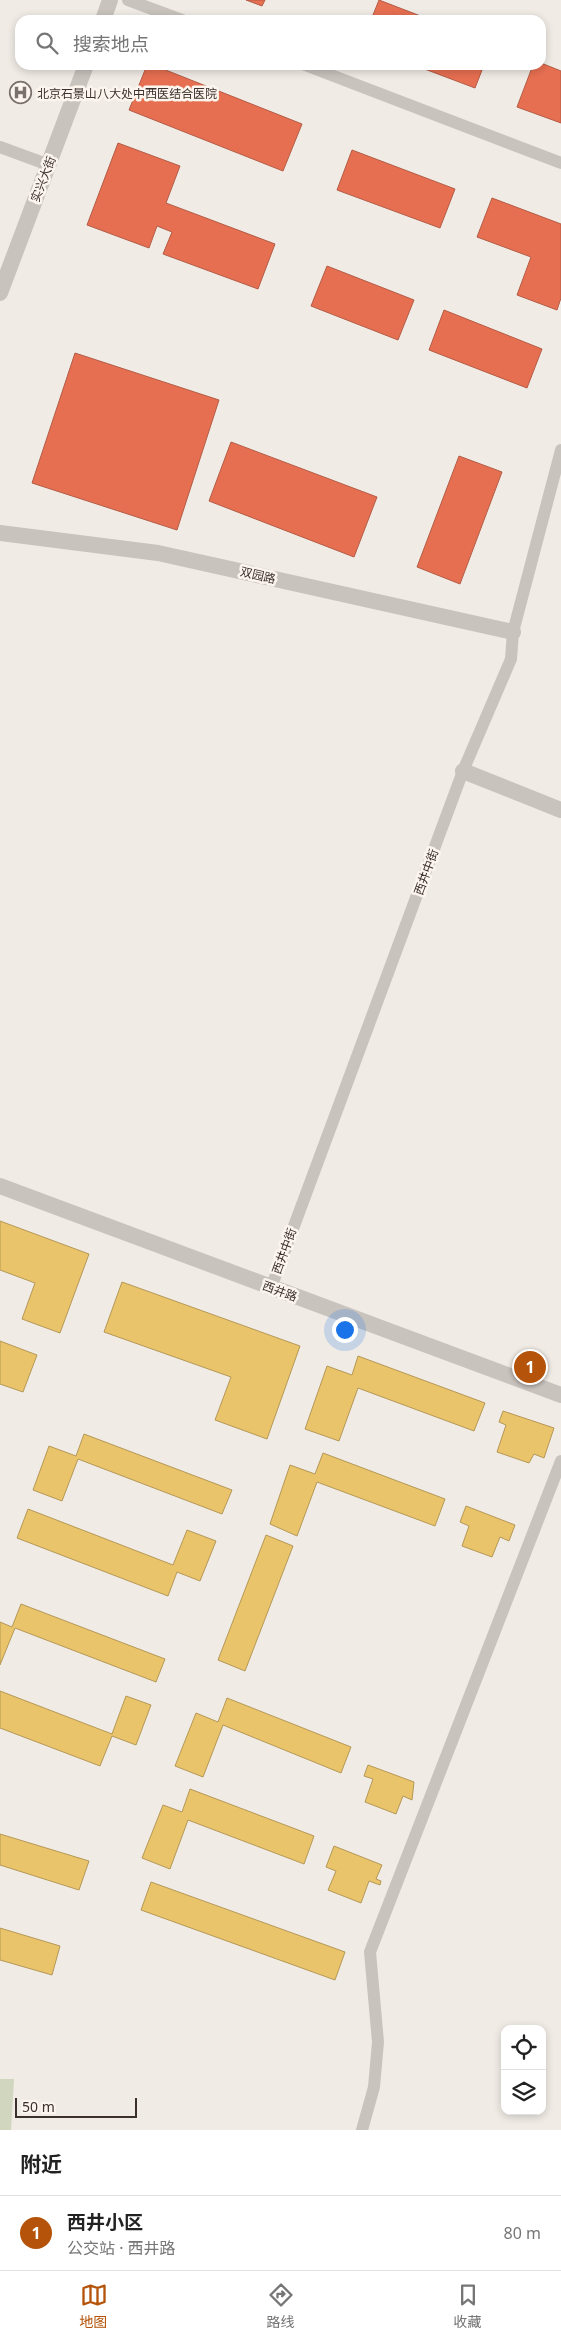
<!DOCTYPE html>
<html lang="zh">
<meta charset="utf-8">
<style>
:root{--surface:#fff;--page:#f6f6f6;--text:#222;--muted:#767676;--line:#e0e0e0;--accent:#b45309}
body{margin:0;font-family:"Noto Sans","Noto Sans SC",sans-serif;background:var(--page);color:var(--text)}
.controls{position:absolute;right:15px;bottom:15px;display:grid;overflow:hidden;border-radius:10px;box-shadow:0 2px 8px #0003}
.controls button{width:45px;height:45px;display:grid;place-items:center;padding:0;border:0;border-bottom:1px solid var(--line);background:var(--surface);color:var(--text);font:25px sans-serif}
.scale{position:absolute;left:15px;bottom:12px;width:122px;box-sizing:border-box;padding-left:5px;border:2px solid #3b302b;border-top:0;font-size:14px;line-height:18px;white-space:nowrap;color:#3b302b;-webkit-text-stroke:4px #fbf5ee;paint-order:stroke}
.you{position:absolute;left:344px;top:1329px;width:18px;height:18px;margin:-12px;border:4px solid #fff;border-radius:50%;background:#1a73e8;box-shadow:0 0 0 8px #1a73e833}
.badge{display:grid;place-items:center;width:32px;height:32px;border-radius:50%;background:var(--accent);color:#fff;font-size:16px;font-weight:700}
.pin{position:absolute;translate:-50% -50%;border:2px solid #fff;box-shadow:0 1px 5px #0006}
.list{margin:0;padding:0;list-style:none}
h2{display:flex;justify-content:space-between;align-items:center;height:65px;margin:0;padding:0 20px;font-size:21px}
h2 small{font-size:16px;font-weight:400;color:var(--muted)}
.list li{display:grid;grid-template-columns:32px 1fr auto;gap:15px;align-items:center;box-sizing:border-box;height:75px;padding:0 20px;border-top:1px solid var(--line)}
.list b{display:block;font-size:19px;white-space:nowrap}
.list p{margin:0;font-size:16px;white-space:nowrap;color:var(--muted)}
.list em{font-size:16px;font-style:normal;color:var(--muted)}
.icon{flex:none;width:28px;height:28px;fill:none;stroke:currentColor;stroke-width:2;stroke-linecap:round;stroke-linejoin:round}
.map{position:relative;flex:none;width:561px;height:2130px;overflow:hidden}
.search{position:absolute;background:var(--surface);box-shadow:0 2px 8px #0003;left:15px;right:15px;top:15px;height:55px;display:flex;align-items:center;gap:12px;box-sizing:border-box;padding:0 18px;border-radius:15px;color:var(--muted);font-size:19px}
.sheet{height:140px;background:var(--surface)}
nav{display:flex;justify-content:space-around;align-items:center;box-sizing:border-box;height:70px;border-top:1px solid var(--line);background:var(--surface);font-size:14px;color:var(--muted)}
nav a{display:grid;justify-items:center;gap:2px}
nav .on{color:var(--accent)}
.map>svg:first-child{display:block}
.green{fill:#d1d6bf}
.homes{fill:#e9c46a;stroke:#b59857}
.shops{fill:#e76f51;stroke:#b35c46}
.lines{fill:none;stroke-linecap:round;stroke-linejoin:round}
.minor{stroke:#c9c3be;stroke-width:12}
.tertiary{stroke:#c9c3be;stroke-width:16}
.labels{text-anchor:middle;dominant-baseline:central;stroke-width:5;stroke-linejoin:round;paint-order:stroke}
.poi-label{font-size:12px;fill:#3b302b;stroke:#fbf5ee;text-anchor:start}
.street-label{font-size:12px;fill:#3b302b;stroke:#fbf5ee}
</style>
<div class="map">
<svg width="561" height="2130" viewBox="0 0 561 2130">
<rect width="100%" height="100%" fill="#f0ebe5"/>
<path class="green" d="M0,2079H14L11,2130H0Z"/>
<g class="homes">
<path d="M0,1221L89,1254L60,1333L22,1319L35,1283L0,1270Z"/>
<path d="M122,1282L300,1346L267,1439L215,1420L231,1377L104,1332Z"/>
<path d="M0,1341L37,1355L23,1392L0,1384Z"/>
<path d="M358,1356L485,1403L474,1431L358,1388L339,1441L305,1429L327,1366L352,1375Z"/>
<path d="M503,1411L554,1428L544,1458L534,1454L529,1463L497,1452L506,1425L499,1422Z"/>
<path d="M84,1434L232,1490L222,1514L78,1459L62,1501L33,1490L49,1446L76,1456Z"/>
<path d="M323,1453L445,1499L435,1526L317,1482L297,1536L270,1524L290,1465L315,1474Z"/>
<path d="M466,1506L515,1525L509,1541L500,1537L492,1557L462,1546L469,1526L460,1522Z"/>
<path d="M28,1509L173,1565L187,1530L216,1541L200,1581L177,1572L168,1596L17,1538Z"/>
<path d="M266,1535L293,1546L245,1671L218,1660Z"/>
<path d="M21,1604L165,1659L156,1682L15,1628L0,1665V1622L12,1627Z"/>
<path d="M0,1691L112,1734L126,1696L151,1705L136,1745L112,1736L100,1766L0,1728Z"/>
<path d="M227,1698L351,1747L341,1773L223,1725L203,1777L175,1766L196,1713L218,1722Z"/>
<path d="M368,1765L414,1782L412,1800L403,1796L396,1814L365,1802L373,1779L364,1776Z"/>
<path d="M190,1789L314,1836L304,1864L188,1820L170,1869L142,1858L163,1805L182,1812Z"/>
<path d="M0,1834L89,1861L79,1890L0,1865Z"/>
<path d="M334,1846L382,1865L376,1879L381,1881L380,1885L369,1881L361,1903L328,1890L336,1871L326,1867Z"/>
<path d="M151,1882L345,1952L335,1980L141,1910Z"/>
<path d="M0,1928L60,1946L52,1975L0,1960Z"/>
</g>
<g class="shops">
<path d="M246,0H265L262,6Z"/>
<path d="M379,0L431,20H371Z"/>
<path d="M541,63L561,71V123L517,107L533,65H541Z"/>
<path d="M147,65H153L302,124L283,171L129,110Z"/>
<path d="M414,65H484L475,88Z"/>
<path d="M118,143L180,166L166,203L275,244L258,289L163,254L172,232L157,226L149,248L87,225Z"/>
<path d="M352,150L455,189L440,228L337,190Z"/>
<path d="M492,198L561,224V298L557,310L517,295L531,257L477,237Z"/>
<path d="M327,266L414,300L398,340L311,306Z"/>
<path d="M444,310L542,349L527,388L429,350Z"/>
<path d="M75,353L219,400L177,530L32,483Z"/>
<path d="M231,442L377,497L354,557L209,501Z"/>
<path d="M459,456L502,472L460,584L417,567Z"/>
</g>
<g class="lines">
<g class="minor">
<path d="M128,0L182,20"/>
<path d="M305,65L561,163"/>
<path d="M0,147L49,165"/>
<path d="M271,1288L463,771L511,659L513,632L561,450"/>
<path d="M362,2130L374,2087L378,2042L370,1952L561,1461"/>
</g>
<g class="tertiary">
<path d="M103,20L110,0"/>
<path d="M0,293L86,65"/>
<path d="M0,533L158,553L513,632"/>
<path d="M463,771L561,810"/>
<path d="M0,1186L561,1395"/>
</g>
</g>
<defs>
<symbol id="hospital-ring" viewBox="-11 -11 22 22"><circle r="9.5" fill="#fbf5ee" stroke="#7a716c" stroke-width="1.5"/><path d="M-5-5h3v3.5h4V-5h3V5h-3V1.5h-4V5h-3Z" fill="#7a716c"/></symbol>
</defs>
<g fill-rule="evenodd">
<use href="#hospital-ring" x="8" y="80" width="25" height="25"/>
</g>
<g class="labels">
<g class="poi-label">
<text x="37" y="93">北京石景山八大处中西医结合医院</text>
</g>
<g class="street-label">
<text transform="translate(43 179) rotate(-69)">实兴大街</text>
<text transform="translate(258 575) rotate(13)">双园路</text>
<text transform="translate(426 872) rotate(-70)">西井中街</text>
<text transform="translate(284 1251) rotate(-70)">西井中街</text>
<text transform="translate(280 1291) rotate(20)">西井路</text>
</g>
</g>
</svg>
<div class="controls">
<button><svg class="icon" aria-label="locate" viewBox="0 0 24 24"><circle cx="12" cy="12" r="6"/><path d="M12 2v4M12 18v4M2 12h4M18 12h4"/></svg></button>
<button><svg class="icon" aria-label="layers" viewBox="0 0 24 24"><path d="M12 4l9 5-9 5-9-5zM3 14l9 5 9-5"/></svg></button>
</div>
<div class="scale">50 m</div>
<div class="you"></div>
<div class="pin badge" style="left:530px;top:1367px">1</div>
<div class="search"><svg class="icon" aria-label="search" viewBox="0 0 24 24"><circle cx="10" cy="10" r="6"/><path d="M15 15l6 6"/></svg>搜索地点</div>
</div>
<section class="sheet">
<h2>附近<small></small></h2>
<ul class="list">
<li><span class="badge">1</span><div><b>西井小区</b><p>公交站 · 西井路</p></div><em>80 m</em></li>
</ul>
</section>
<nav>
<a class="on"><svg class="icon" aria-label="map" viewBox="0 0 24 24"><path d="M3 6l6-2 6 2 6-2v14l-6 2-6-2-6 2zM9 4v14M15 6v14"/></svg>地图</a>
<a><svg class="icon" aria-label="directions" viewBox="0 0 24 24"><path d="M12 3l9 9-9 9-9-9zM9 14v-3h6M13 9l2 2-2 2"/></svg>路线</a>
<a><svg class="icon" aria-label="saved" viewBox="0 0 24 24"><path d="M7 4h10v16l-5-4-5 4z"/></svg>收藏</a>
</nav>
